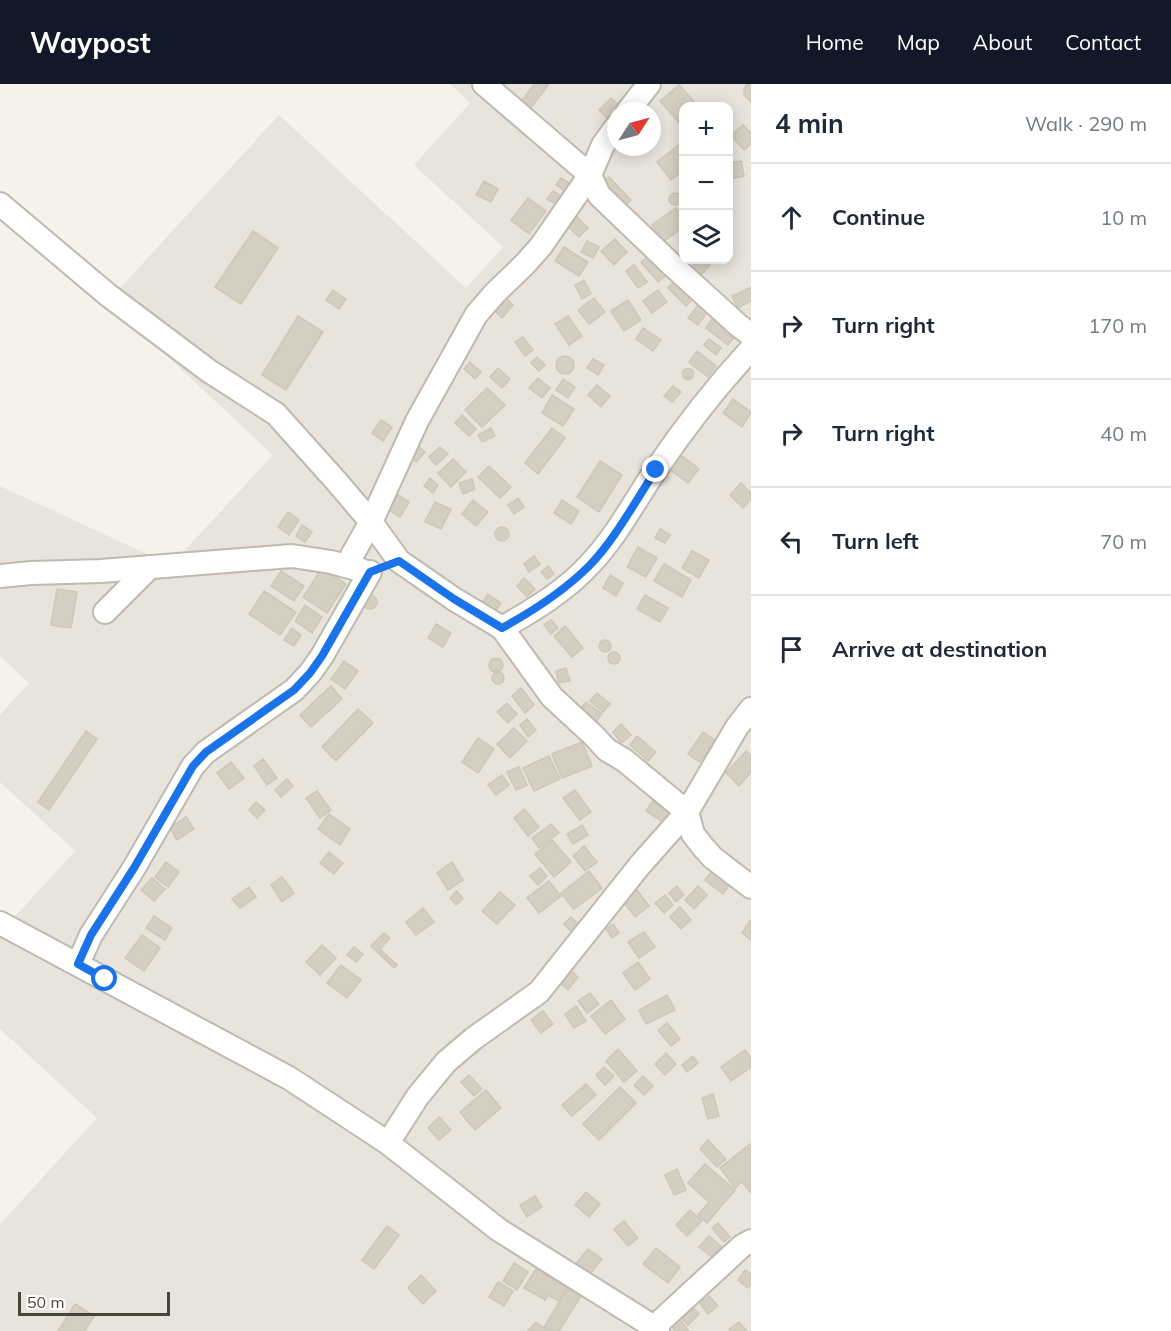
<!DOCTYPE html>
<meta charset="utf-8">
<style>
:root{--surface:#fff;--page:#f6f6f7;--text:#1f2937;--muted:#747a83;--line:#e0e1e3;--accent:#111827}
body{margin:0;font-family:Mulish,sans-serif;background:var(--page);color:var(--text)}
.controls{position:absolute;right:18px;top:18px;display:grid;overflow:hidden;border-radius:12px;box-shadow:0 3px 15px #0003}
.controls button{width:54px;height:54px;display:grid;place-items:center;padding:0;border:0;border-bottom:2px solid var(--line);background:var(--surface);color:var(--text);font:30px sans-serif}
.compass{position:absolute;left:607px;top:18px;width:54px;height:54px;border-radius:50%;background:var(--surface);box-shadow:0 3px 15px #0003;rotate:54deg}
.scale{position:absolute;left:18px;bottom:15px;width:152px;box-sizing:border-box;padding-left:6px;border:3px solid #49443a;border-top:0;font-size:16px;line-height:21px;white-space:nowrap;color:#49443a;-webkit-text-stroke:4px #fff;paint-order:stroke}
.stop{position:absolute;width:18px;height:18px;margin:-14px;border:4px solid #1a73e8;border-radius:50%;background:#fff}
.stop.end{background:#1a73e8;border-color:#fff;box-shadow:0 2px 6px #0008}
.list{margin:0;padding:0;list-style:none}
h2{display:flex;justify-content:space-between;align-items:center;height:78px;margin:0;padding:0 24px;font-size:26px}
h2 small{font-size:20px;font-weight:400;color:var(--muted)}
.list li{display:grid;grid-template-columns:39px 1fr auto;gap:18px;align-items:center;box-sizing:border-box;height:108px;padding:0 24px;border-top:2px solid var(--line)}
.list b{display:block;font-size:22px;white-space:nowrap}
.list em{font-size:20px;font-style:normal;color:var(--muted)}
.icon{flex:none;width:33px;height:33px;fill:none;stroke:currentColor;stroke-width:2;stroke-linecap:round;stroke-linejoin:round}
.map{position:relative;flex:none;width:751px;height:1247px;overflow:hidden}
header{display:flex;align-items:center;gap:36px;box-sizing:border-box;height:84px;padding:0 30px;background:var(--accent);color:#fff}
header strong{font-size:28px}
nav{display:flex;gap:33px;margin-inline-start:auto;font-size:21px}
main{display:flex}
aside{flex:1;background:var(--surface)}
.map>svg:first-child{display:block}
.residential{fill:#e8e4db;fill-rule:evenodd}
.building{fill:#d5cfc2;stroke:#cfc7b6;stroke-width:1.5}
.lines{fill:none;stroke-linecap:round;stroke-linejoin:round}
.street-casing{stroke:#bfbaaf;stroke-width:26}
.street{stroke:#fff;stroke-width:22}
.route{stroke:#1a73e8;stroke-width:8}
</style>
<header>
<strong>Waypost</strong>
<nav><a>Home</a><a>Map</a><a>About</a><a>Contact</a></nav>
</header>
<main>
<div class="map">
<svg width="751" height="1247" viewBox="0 0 751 1247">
<rect width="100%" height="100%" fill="#f5f2ec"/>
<path class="residential" d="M450,0H751V1247H0V1140L97,1034L0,945V849L75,767L0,698V631L29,599L0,572V402L171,481L273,371L108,217L279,31L466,204L503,163L414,81L470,19ZM684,22H728V176H684ZM616,27H652V63H616Z"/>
<g class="building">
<path d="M534,0H549L530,25L521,18Z"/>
<path d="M747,0H751V18L744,11V5Z"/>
<path d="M679,1L698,22H684V40L682,42L660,17Z"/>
<path d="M611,14L622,24L619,27H616V30L610,37L599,26Z"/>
<path d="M743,41L751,50V60L744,66L731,51Z"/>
<path d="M684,57V86L671,96L657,78Z"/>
<path d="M741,77L744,92L730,95L728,79Z"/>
<path d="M609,93L631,116L623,124L600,101Z"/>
<path d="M561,94L572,101L567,108L556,101Z"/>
<path d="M484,97L498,105L491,118L476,111Z"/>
<path d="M553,107L563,113L557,121L547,115Z"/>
<circle cx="675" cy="115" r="6"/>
<path d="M528,114L546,127L529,150L511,136Z"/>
<path d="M676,124L684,135V143L664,157L652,141Z"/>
<path d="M577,133L588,144L579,153L568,142Z"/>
<path d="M253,147L278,164L241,220L215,203Z"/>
<path d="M615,155L627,168L614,181L601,167Z"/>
<path d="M587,157L599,163L593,174L581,168Z"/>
<path d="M564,163L588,178L579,192L555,177Z"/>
<path d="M651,170L668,190L658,198L641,178Z"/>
<path d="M698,176H703L710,181L698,194L689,186Z"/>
<path d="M634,181L647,198L638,204L626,187Z"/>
<path d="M676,195L695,213L686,222L668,204Z"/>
<path d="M584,196L591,210L582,215L575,201Z"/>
<path d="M751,203V217L738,224L732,212Z"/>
<path d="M333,206L346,215L339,225L326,216Z"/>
<path d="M658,206L667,218L652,229L643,217Z"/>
<path d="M504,212L513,221L502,234L493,225Z"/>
<path d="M594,214L605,228L589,240L578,226Z"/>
<path d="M628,216L641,236L624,247L611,227Z"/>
<path d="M699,220L708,227L698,241L688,234Z"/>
<path d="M298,232L323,248L286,306L262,291Z"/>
<path d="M568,232L582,252L569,261L555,240Z"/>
<path d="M713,233L736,251L728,261L706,244Z"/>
<path d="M643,244L661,256L653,267L636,255Z"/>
<path d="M523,253L533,266L525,272L515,258Z"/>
<path d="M709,255L721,264L716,271L704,261Z"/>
<path d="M697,267L716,282L708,293L689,278Z"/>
<circle cx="565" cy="281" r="9"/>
<path d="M537,273L545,281L539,287L531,279Z"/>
<path d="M593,275L604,281L598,291L587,284Z"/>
<path d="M470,278L481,288L475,295L464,285Z"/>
<path d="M498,284L510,295L502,304L490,293Z"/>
<circle cx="688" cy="290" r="5.5"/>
<path d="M538,294L550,304L542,314L529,304Z"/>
<path d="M563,295L575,303L568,314L556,306Z"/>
<path d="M597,301L610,312L601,323L588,311Z"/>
<path d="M673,302L681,308L672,318L664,312Z"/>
<path d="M487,304L505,321L482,343L465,326Z"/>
<path d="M552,311L574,325L563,342L542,329Z"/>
<path d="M733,315L751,328L742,343L723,329Z"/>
<path d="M462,331L476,345L469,352L455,339Z"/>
<path d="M381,336L392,343L383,357L372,349Z"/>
<path d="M491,344L495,352L482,358L478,351Z"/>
<path d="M552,344L565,354L538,390L525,379Z"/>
<path d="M415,359L425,368L416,378L406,369Z"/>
<path d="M440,363L448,370L436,381L429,373Z"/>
<path d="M678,369L699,385L688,399L668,384Z"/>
<path d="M453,375L466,388L451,403L438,389Z"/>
<path d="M600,377L622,391L599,428L577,413Z"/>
<path d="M489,382L511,403L500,414L478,393Z"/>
<path d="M430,394L438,401L433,409L424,402Z"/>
<path d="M472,395L475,405L463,410L459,399Z"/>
<path d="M741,399L751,409V416L743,424L730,411Z"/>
<path d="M398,411L409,418L400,433L389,426Z"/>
<path d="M518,414L524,423L514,430L508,421Z"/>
<path d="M473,416L488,428L476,442L462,430Z"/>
<path d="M562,416L579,427L571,440L554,429Z"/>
<path d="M435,418L451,425L441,445L425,438Z"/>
<path d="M288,428L299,436L289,451L278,443Z"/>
<path d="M302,441L312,448L305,458L296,452Z"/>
<circle cx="502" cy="450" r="7"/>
<path d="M660,445L670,451L665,459L655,454Z"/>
<path d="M638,463L657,474L646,493L627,483Z"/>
<path d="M692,467L709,476L699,494L682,484Z"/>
<path d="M534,472L540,480L529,488L524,480Z"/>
<path d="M664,480L691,496L682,513L654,497Z"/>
<path d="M548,482L554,490L547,495L541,488Z"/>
<path d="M322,484L346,500L327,529L303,513Z"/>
<path d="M281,487L304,502L294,517L271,502Z"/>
<path d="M610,491L623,499L616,512L603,504Z"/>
<path d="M524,494L535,505L527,513L517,502Z"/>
<path d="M57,505L77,508L71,544L51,541Z"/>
<path d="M264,507L296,528L280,551L249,530Z"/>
<path d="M488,510L501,519L493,531L480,522Z"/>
<path d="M645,511L668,524L660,538L637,525Z"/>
<circle cx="370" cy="518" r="7"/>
<path d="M305,521L322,533L312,549L295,537Z"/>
<path d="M551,536L558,544L551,550L544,541Z"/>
<path d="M436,540L451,549L443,563L428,554Z"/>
<path d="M565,542L583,564L572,573L554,552Z"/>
<path d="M292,544L301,551L294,562L284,556Z"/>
<circle cx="605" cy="562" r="6"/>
<circle cx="614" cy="574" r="6"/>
<circle cx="496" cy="581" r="7"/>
<path d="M344,577L358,587L345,605L331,595Z"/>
<path d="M566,584L570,597L559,599L556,587Z"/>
<circle cx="498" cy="594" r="6"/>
<path d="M331,602L342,615L311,643L300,631Z"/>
<path d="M521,604L534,621L525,629L512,612Z"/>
<path d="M597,609L610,620L603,628L590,617Z"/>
<path d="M586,618L602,630L592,643L576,630Z"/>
<path d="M507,619L517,630L508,639L497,628Z"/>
<path d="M358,625L373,639L336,677L322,663Z"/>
<path d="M527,635L536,646L528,653L520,641Z"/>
<path d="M621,640L631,651L621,659L613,648Z"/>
<path d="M514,644L527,657L510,674L497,660Z"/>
<path d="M86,647L97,655L49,726L38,718Z"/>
<path d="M703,648L715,656L700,678L688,670Z"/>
<path d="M637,652L656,668L648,677L630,661Z"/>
<path d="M478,654L494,665L478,689L462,678Z"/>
<path d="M582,658L592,682L562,694L552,670Z"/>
<path d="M746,667L751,672V688L739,702L726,689Z"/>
<path d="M549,672L560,695L534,707L523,684Z"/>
<path d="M263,675L277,694L267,701L254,682Z"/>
<path d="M231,678L244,694L229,705L217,689Z"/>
<path d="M519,683L527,701L516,706L507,688Z"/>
<path d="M502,691L509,701L496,711L488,701Z"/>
<path d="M287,695L293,702L281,713L275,706Z"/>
<path d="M575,706L591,728L580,736L563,714Z"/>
<path d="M317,707L331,726L320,734L306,714Z"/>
<path d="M656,712L676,725L666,740L646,727Z"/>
<path d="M256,718L265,726L257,734L249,726Z"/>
<path d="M524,725L539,743L528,752L514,734Z"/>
<path d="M329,730L350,745L340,761L318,745Z"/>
<path d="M186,733L194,745L177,756L170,744Z"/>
<path d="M551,740L559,749L539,764L532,754Z"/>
<path d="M582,741L588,751L573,760L567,750Z"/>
<path d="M552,756L571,778L554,793L535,770Z"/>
<path d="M584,762L597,778L585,787L573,772Z"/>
<path d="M329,768L343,779L334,790L320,779Z"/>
<path d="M166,778L179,788L168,803L155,793Z"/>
<path d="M452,778L463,796L448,806L437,789Z"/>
<path d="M715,783L733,796L723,810L705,796Z"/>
<path d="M540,784L547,792L538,801L530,792Z"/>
<path d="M589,787L602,804L574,825L561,809Z"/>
<path d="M282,793L294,809L282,818L271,801Z"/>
<path d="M152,794L165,805L154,817L141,806Z"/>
<path d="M549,797L561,812L539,829L527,814Z"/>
<path d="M677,802L684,811L676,818L669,809Z"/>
<path d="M698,802L707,811L694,825L685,816Z"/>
<path d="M249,803L256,813L240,824L232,815Z"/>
<path d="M637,806L649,822L635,833L623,817Z"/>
<path d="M457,807L463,815L456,821L450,814Z"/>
<path d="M500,808L515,821L497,840L482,827Z"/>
<path d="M665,811L673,821L664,829L655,819Z"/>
<path d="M680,823L691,836L681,845L670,833Z"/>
<path d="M423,824L434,838L416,851L406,838Z"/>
<path d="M154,832L172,844L165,856L146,844Z"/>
<path d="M571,833L581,843L573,850L564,840Z"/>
<path d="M750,837L751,838V856L742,849Z"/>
<path d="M613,840L619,849L612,854L606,845Z"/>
<path d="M644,848L655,863L639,874L628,858Z"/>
<path d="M384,849L390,854L380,865L397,881L394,884L371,862Z"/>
<path d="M142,851L160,864L144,887L125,874Z"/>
<path d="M322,861L336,874L320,891L306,878Z"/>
<path d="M354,863L363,870L356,878L347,871Z"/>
<path d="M638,878L650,895L635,906L623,889Z"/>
<path d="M341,881L361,896L347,914L327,899Z"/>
<path d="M569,885L578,893L568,906L558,897Z"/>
<path d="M590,909L599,920L587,929L578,917Z"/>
<path d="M667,911L675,926L646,940L639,926Z"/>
<path d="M611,916L625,935L605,950L591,932Z"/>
<path d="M576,922L586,937L574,944L565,930Z"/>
<path d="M543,927L553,940L541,949L531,936Z"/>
<path d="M667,939L680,955L671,962L658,946Z"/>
<path d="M618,965L637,987L624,998L606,977Z"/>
<path d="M745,966L751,974V983L731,997L721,983Z"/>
<path d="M666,969L676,980L665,991L655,980Z"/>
<path d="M693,972L698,979L687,988L682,981Z"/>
<path d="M604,983L614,992L605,1001L596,991Z"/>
<path d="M469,991L482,1005L474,1012L461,998Z"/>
<path d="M643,992L653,1002L644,1011L634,1001Z"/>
<path d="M586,1000L596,1011L572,1032L562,1021Z"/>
<path d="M620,1003L636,1019L599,1056L583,1040Z"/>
<path d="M486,1006L501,1024L475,1046L460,1028Z"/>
<path d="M713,1010L719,1032L708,1035L702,1014Z"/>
<path d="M439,1033L451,1046L439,1056L428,1044Z"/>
<path d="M708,1056L726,1075L717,1083L700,1065Z"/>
<path d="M750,1060L751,1062V1109L742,1098L735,1104L720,1084Z"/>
<path d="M705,1080L735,1106L707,1139L698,1131L709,1118L688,1099Z"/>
<path d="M677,1085L686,1106L674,1111L665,1091Z"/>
<path d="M586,1108L600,1120L589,1133L575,1121Z"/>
<path d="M535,1112L542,1123L527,1133L520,1121Z"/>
<path d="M690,1126L702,1137L687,1152L676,1141Z"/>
<path d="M624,1137L638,1154L628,1162L614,1145Z"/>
<path d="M718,1139L730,1153L724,1158L712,1144Z"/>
<path d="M387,1142L399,1151L374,1185L362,1176Z"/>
<path d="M709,1152L721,1162L712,1173L699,1163Z"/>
<path d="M656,1164L680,1183L668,1199L643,1180Z"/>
<path d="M588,1165L602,1175L589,1191L576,1180Z"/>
<path d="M514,1179L528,1188L517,1206L503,1197Z"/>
<path d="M536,1185L567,1204L559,1217L548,1211L545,1216L524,1204Z"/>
<path d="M745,1186L751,1190V1200L748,1204L738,1196Z"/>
<path d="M421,1191L436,1207L423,1220L408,1204Z"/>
<path d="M498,1198L513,1207L504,1222L489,1213Z"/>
<path d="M568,1204L581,1212L559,1247H551L544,1243Z"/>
<path d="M709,1212L718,1222L708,1230L700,1219Z"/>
<path d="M688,1219L699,1230L688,1241L677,1229Z"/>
<path d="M75,1220L94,1232L85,1247H58Z"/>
<path d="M678,1233L689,1247H675L670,1240Z"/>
<path d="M536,1238L548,1247H528Z"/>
<path d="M739,1238L747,1247H731L729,1245Z"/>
</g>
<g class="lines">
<defs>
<g id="street">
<path d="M484,0L590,91L599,111L672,181L738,241L751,251"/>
<path d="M628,27L649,0"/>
<path d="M0,120L108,211L209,287L276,330L337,398L371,438L399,477L454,515L502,544L552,613L593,651L607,666L624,676L687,728L693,750L703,763L713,774L751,803"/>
<path d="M346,482L371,438L417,337L476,231L495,209L525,180L541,162L590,91L603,61L616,43"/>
<path d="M0,492L31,489L101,487L292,472L331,478L361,486"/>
<path d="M105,528L150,483"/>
<path d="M502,544C532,527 567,506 590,480C616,453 634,418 655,387C684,344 716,303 751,265"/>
<path d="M0,839L289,994L388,1059L499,1146L654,1243L658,1247"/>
<path d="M78,880L91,851L134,784L193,682L206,668L294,606L310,589L322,572L370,488"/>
<path d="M388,1059L418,1012L446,978L473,955L539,908L640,781L687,728L737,643L751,625"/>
<path d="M654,1243L742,1162L751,1157"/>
</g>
</defs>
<use href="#street" class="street-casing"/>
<use href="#street" class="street"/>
</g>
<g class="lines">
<path class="route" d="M105,895L78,880L91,851L134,784L193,682L206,668L294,606L310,589L322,572L370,488L399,477L454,515L502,544C533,527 563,508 589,482C614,457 636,416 656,386"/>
</g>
</svg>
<div class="controls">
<button>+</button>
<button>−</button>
<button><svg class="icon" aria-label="layers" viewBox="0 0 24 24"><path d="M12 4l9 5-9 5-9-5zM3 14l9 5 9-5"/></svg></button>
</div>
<svg class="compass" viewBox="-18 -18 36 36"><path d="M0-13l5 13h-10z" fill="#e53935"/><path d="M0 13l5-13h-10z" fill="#747a83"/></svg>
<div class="scale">50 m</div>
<div class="stop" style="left:105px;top:895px"></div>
<div class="stop end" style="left:656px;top:386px"></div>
</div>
<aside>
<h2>4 min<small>Walk · 290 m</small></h2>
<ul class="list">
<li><svg class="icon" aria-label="ahead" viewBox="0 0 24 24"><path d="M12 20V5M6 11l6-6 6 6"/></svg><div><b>Continue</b></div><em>10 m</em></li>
<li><svg class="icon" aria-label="right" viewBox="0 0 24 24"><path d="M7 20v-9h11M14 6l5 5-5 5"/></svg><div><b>Turn right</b></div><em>170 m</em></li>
<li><svg class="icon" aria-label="right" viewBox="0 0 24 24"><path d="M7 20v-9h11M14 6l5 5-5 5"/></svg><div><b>Turn right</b></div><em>40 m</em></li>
<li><svg class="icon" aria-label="left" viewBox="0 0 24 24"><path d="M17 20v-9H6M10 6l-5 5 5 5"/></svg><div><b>Turn left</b></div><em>70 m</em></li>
<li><svg class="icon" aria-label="arrive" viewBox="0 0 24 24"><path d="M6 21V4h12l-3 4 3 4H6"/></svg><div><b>Arrive at destination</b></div></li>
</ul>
</aside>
</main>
